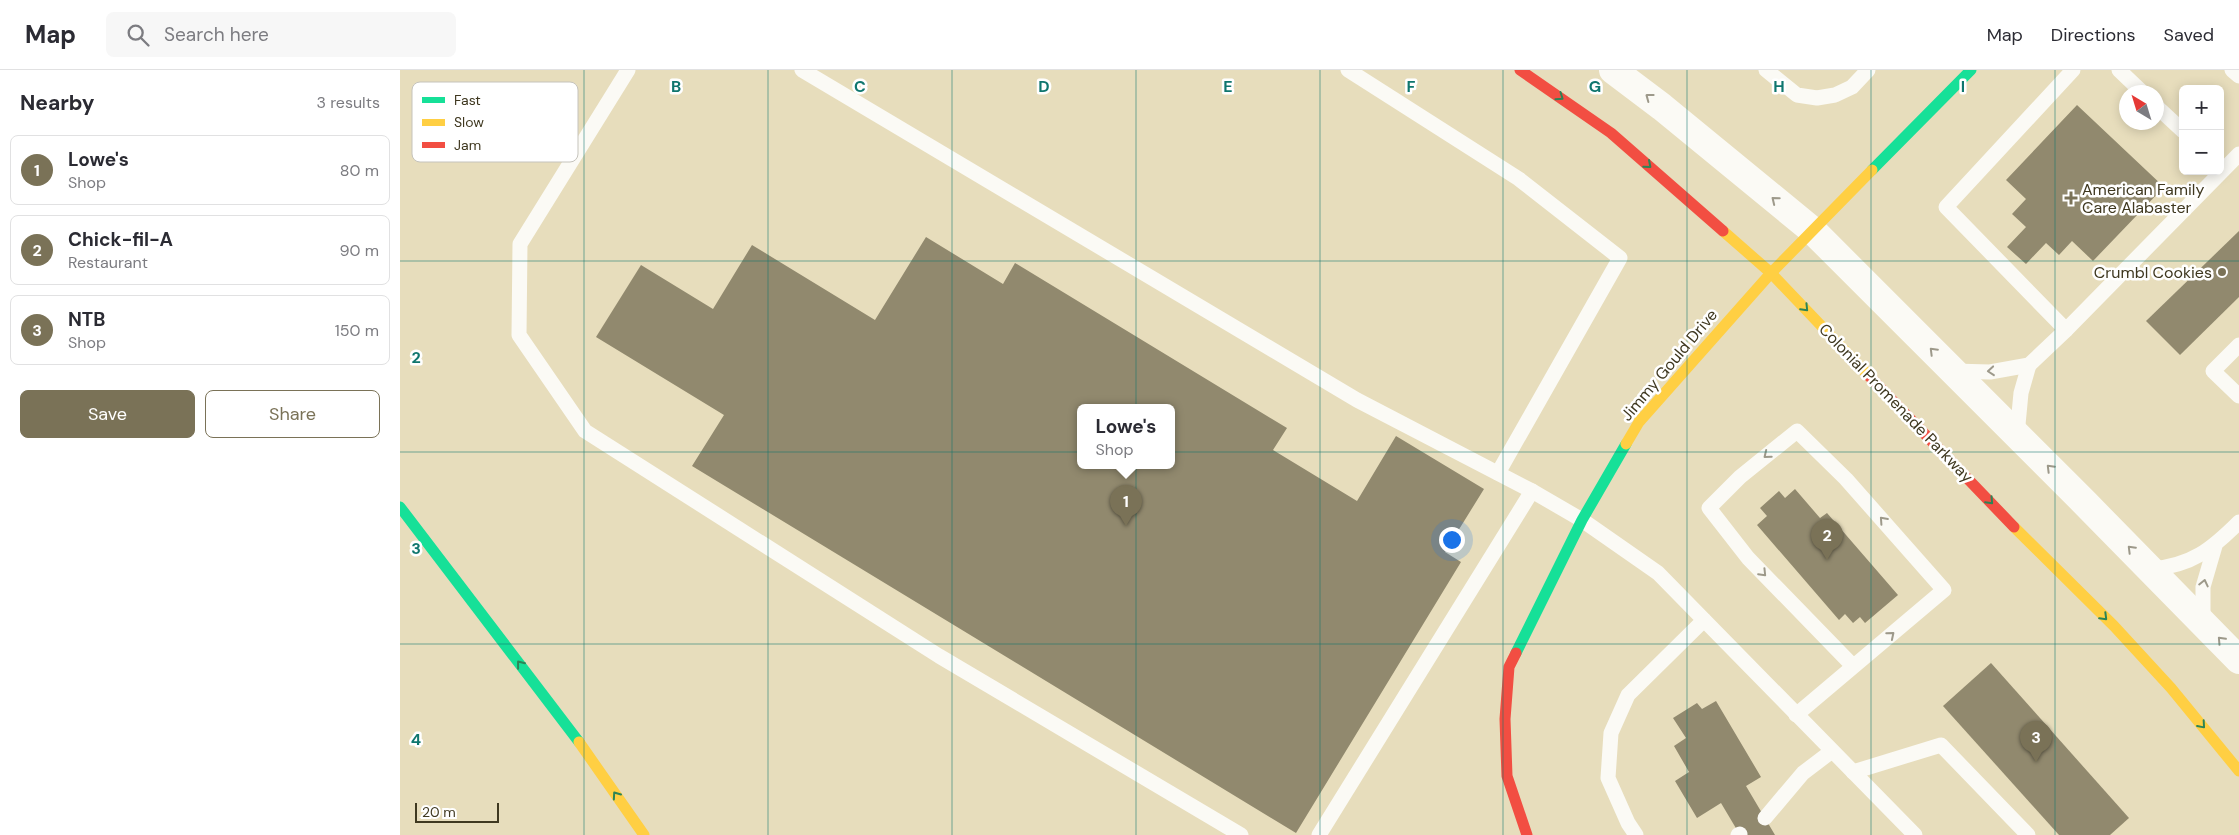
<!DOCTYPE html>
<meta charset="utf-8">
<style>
:root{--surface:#fff;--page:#f7f7f7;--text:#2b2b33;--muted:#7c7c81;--line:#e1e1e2;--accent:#7a7257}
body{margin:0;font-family:"DM Sans",sans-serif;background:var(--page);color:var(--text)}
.controls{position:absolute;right:15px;top:15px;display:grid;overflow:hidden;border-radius:8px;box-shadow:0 2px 12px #0003}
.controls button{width:45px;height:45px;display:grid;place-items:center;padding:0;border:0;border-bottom:1px solid var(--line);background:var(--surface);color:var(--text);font:25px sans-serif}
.compass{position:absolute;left:1719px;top:15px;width:45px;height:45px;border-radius:50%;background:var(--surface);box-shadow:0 2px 12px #0003;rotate:322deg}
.scale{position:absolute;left:15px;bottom:12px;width:84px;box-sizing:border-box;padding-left:5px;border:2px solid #3f3820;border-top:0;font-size:14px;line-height:18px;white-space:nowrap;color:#3f3820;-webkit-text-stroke:4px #fff;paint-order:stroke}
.you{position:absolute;left:1051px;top:469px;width:18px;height:18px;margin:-12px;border:4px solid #fff;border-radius:50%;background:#1a73e8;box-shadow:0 0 0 8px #1a73e833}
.badge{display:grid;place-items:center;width:32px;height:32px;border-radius:50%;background:var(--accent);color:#fff;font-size:16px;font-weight:700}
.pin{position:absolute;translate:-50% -41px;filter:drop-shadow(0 1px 2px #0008)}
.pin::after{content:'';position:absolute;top:26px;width:18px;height:15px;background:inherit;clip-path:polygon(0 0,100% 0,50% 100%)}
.popup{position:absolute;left:677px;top:334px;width:98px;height:65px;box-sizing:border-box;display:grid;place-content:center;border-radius:8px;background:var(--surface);filter:drop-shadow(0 1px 4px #0005);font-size:16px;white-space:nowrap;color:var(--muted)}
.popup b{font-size:19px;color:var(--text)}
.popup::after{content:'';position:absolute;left:50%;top:100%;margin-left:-10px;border:10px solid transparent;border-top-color:var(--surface)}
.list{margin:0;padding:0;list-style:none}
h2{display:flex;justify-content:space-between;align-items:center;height:65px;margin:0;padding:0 20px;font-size:21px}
h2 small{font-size:16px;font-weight:400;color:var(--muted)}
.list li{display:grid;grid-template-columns:32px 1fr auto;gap:15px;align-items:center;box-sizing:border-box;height:70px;margin:0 10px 10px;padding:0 10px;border:1px solid var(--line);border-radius:8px}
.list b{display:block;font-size:19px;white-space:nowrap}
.list p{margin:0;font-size:16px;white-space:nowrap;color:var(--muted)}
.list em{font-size:16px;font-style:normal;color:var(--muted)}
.actions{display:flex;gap:10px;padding:15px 20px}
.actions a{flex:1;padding:11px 0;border:1px solid var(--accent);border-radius:8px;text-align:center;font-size:18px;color:var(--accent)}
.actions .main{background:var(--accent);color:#fff}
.icon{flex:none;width:28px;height:28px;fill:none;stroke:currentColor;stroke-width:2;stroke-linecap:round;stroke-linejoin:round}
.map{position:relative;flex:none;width:1839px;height:765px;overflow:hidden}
header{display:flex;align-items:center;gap:30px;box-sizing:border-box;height:70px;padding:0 25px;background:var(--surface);border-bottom:1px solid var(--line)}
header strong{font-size:24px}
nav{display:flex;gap:28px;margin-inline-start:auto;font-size:18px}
.search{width:350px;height:45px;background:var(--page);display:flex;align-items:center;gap:12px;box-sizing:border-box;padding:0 18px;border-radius:8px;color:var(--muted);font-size:19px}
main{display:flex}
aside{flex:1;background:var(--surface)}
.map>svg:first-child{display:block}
.building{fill:#91896e;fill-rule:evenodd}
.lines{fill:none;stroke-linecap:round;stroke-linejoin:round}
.lane{stroke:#fbfaf5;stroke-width:15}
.street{stroke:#fbfaf5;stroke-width:28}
.fast{stroke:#16e098;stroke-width:11}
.slow{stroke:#ffcf43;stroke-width:11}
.jam{stroke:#f24e42;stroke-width:11}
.oneway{stroke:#2d8456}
.oneway2{stroke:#9d998a}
.grid{fill:none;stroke:#0f766e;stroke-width:1;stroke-opacity:0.55}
.poi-dot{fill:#7a7257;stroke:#fff;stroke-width:2}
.labels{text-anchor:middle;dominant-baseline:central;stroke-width:5;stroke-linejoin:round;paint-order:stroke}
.poi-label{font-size:16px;fill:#3f3820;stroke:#fff;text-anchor:start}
.street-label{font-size:16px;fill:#3f3820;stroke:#fff}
.key{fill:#fff;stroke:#c5c3bc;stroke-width:1}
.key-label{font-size:14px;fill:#3f3820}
.grid-label{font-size:16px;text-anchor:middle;font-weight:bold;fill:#0f766e;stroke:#fff;stroke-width:5;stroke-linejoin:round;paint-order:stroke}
</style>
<header>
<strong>Map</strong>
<div class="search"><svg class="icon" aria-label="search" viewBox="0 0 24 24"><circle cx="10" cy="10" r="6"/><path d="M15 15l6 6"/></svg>Search here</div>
<nav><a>Map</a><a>Directions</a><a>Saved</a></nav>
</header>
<main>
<aside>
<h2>Nearby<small>3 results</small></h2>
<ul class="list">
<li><span class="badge">1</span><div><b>Lowe's</b><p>Shop</p></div><em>80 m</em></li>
<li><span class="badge">2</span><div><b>Chick-fil-A</b><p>Restaurant</p></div><em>90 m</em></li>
<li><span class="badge">3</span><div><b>NTB</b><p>Shop</p></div><em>150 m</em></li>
</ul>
<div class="actions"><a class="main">Save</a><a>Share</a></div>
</aside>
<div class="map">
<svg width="1839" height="765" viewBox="0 0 1839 765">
<rect width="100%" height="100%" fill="#e7ddbc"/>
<g class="building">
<path d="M1677,35L1764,117L1693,191L1672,171L1659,185L1646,173L1626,194L1607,177L1626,157L1612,144L1626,129L1606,110Z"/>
<path d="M1839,161V227L1780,285L1746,251Z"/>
<path d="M526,167L603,214L615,193L887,358L873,380L957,431L996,366L1084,419L1045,482L1061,492L896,763L292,396L324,345L196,267L241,195L313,239L352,175L475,250ZM681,337H771V395H681Z"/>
<path d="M1395,419L1420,448L1427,443L1498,525L1465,553L1460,547L1453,553L1445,544L1439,550L1357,455L1367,446L1360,438L1379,421L1385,428Z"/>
<path d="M1591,593L1729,748L1710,765H1659L1543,636Z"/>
<path d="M1316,631L1361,707L1346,716L1375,765H1340L1321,733L1297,748L1275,711L1289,702L1274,676L1286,668L1273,648L1297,633L1302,639Z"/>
</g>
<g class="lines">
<g class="lane">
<path d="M228,0L120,174L119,265L185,361L539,586L841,765"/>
<path d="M402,0L957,330L1132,421L1182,450L1258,503L1515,765"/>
<path d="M948,0L1119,109L1220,188L1098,403"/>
<path d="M1366,0L1397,25L1417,28L1435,25L1452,17L1468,0"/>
<path d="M1673,0L1546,137L1666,260L1839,84"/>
<path d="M1719,0L1742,22"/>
<path d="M1832,0L1839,6"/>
<path d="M1756,36L1783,61"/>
<path d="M1839,275L1813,301L1839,326"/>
<path d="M1553,301L1590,302L1629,295L1666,260"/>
<path d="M1617,365L1621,323L1629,295"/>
<path d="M1752,499C1792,495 1811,480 1839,452"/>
<path d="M1803,551V517L1815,476"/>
<path d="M1396,645L1544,520L1446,409L1397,361L1340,407L1309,438L1348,488L1453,596"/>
<path d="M1453,702L1541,675L1628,765"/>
<path d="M1365,748L1403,703L1432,681"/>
<path d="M919,765L1132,421"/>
<path d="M1236,765L1228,753L1208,708L1211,663L1228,625L1304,550"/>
<path d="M1338,765L1340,764"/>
</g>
<path class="street" d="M1213,0L1262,37L1412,160L1684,432L1839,590"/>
<g class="fast">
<path d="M1472,100L1571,0"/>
<path d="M0,437L179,672"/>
<path d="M1116,583L1182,450L1226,374"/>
</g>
<g class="slow">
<path d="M1323,161L1371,203L1469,306"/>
<path d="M1226,374L1239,352L1371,203L1472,100"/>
<path d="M1614,457L1714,556L1771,618L1839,701"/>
<path d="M179,672L244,765"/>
</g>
<g class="jam">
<path d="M1120,0L1211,63L1323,161"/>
<path d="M1469,306L1614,457"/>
<path d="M1116,583L1109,597L1105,649L1107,706L1127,765"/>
</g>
</g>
<defs><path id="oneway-chevron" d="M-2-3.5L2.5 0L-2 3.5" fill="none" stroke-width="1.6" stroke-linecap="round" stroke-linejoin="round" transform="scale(1.25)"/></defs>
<g class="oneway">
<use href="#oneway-chevron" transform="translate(1160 27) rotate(35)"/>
<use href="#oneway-chevron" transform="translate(1248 95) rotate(41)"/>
<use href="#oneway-chevron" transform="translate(1405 238) rotate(46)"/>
<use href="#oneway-chevron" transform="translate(1590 431) rotate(47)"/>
<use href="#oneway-chevron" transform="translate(1704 547) rotate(45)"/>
<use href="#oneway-chevron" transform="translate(120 594) rotate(-128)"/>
<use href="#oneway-chevron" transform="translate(1802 655) rotate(49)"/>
<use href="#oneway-chevron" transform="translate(216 725) rotate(-125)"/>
</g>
<g class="oneway2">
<use href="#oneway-chevron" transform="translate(1249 27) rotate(-143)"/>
<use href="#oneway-chevron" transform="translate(1375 130) rotate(-141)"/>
<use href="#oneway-chevron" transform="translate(1533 281) rotate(-135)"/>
<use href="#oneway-chevron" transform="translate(1591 301) rotate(175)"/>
<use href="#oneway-chevron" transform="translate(1367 385) rotate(141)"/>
<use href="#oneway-chevron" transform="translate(1650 398) rotate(-135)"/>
<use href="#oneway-chevron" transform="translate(1483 450) rotate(-132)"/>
<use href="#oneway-chevron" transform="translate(1731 479) rotate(-135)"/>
<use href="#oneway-chevron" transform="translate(1363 503) rotate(46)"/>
<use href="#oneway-chevron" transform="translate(1804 513) rotate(-77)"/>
<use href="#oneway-chevron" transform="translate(1491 565) rotate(-40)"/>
<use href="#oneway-chevron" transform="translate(1821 570) rotate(-133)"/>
</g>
<path class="grid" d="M184,0V765M368,0V765M552,0V765M736,0V765M920,0V765M1103,0V765M1287,0V765M1471,0V765M1655,0V765M0,191H1839M0,382H1839M0,574H1839"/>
<g class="poi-dot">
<path d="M1668.5 120.5h5v5h5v5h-5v5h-5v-5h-5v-5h5z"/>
<circle cx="1822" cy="202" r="5"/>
</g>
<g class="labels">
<g class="poi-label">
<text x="1682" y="119">American Family<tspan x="1682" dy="18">Care Alabaster</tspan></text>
<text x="1812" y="202" text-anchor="end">Crumbl Cookies</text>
</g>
<g class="street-label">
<text transform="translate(1269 295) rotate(-50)">Jimmy Gould Drive</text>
<text transform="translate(1496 333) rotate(46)">Colonial Promenade Parkway</text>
</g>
</g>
<rect x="12" y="12" width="166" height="80" rx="8" class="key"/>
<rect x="22" y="27" width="23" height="6" fill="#16e098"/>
<rect x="22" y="49" width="23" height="7" fill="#ffcf43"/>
<rect x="22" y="72" width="23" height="6" fill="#f24e42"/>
<g class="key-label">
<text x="54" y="35">Fast</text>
<text x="54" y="57">Slow</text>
<text x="54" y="80">Jam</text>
</g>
<g class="grid-label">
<text x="276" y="22">B</text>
<text x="460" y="22">C</text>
<text x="644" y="22">D</text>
<text x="828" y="22">E</text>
<text x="1011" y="22">F</text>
<text x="1195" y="22">G</text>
<text x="1379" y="22">H</text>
<text x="1563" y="22">I</text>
<text x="16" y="293">2</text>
<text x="16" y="484">3</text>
<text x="16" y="675">4</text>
</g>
</svg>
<div class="controls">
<button>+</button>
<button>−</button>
</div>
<svg class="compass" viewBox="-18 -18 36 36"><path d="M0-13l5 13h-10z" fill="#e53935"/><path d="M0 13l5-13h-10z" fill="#7c7c81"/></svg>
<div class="scale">20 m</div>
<div class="you"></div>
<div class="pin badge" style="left:726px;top:456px">1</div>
<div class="popup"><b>Lowe's</b>Shop</div>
<div class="pin badge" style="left:1427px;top:490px">2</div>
<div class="pin badge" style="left:1636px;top:692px">3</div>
</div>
</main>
